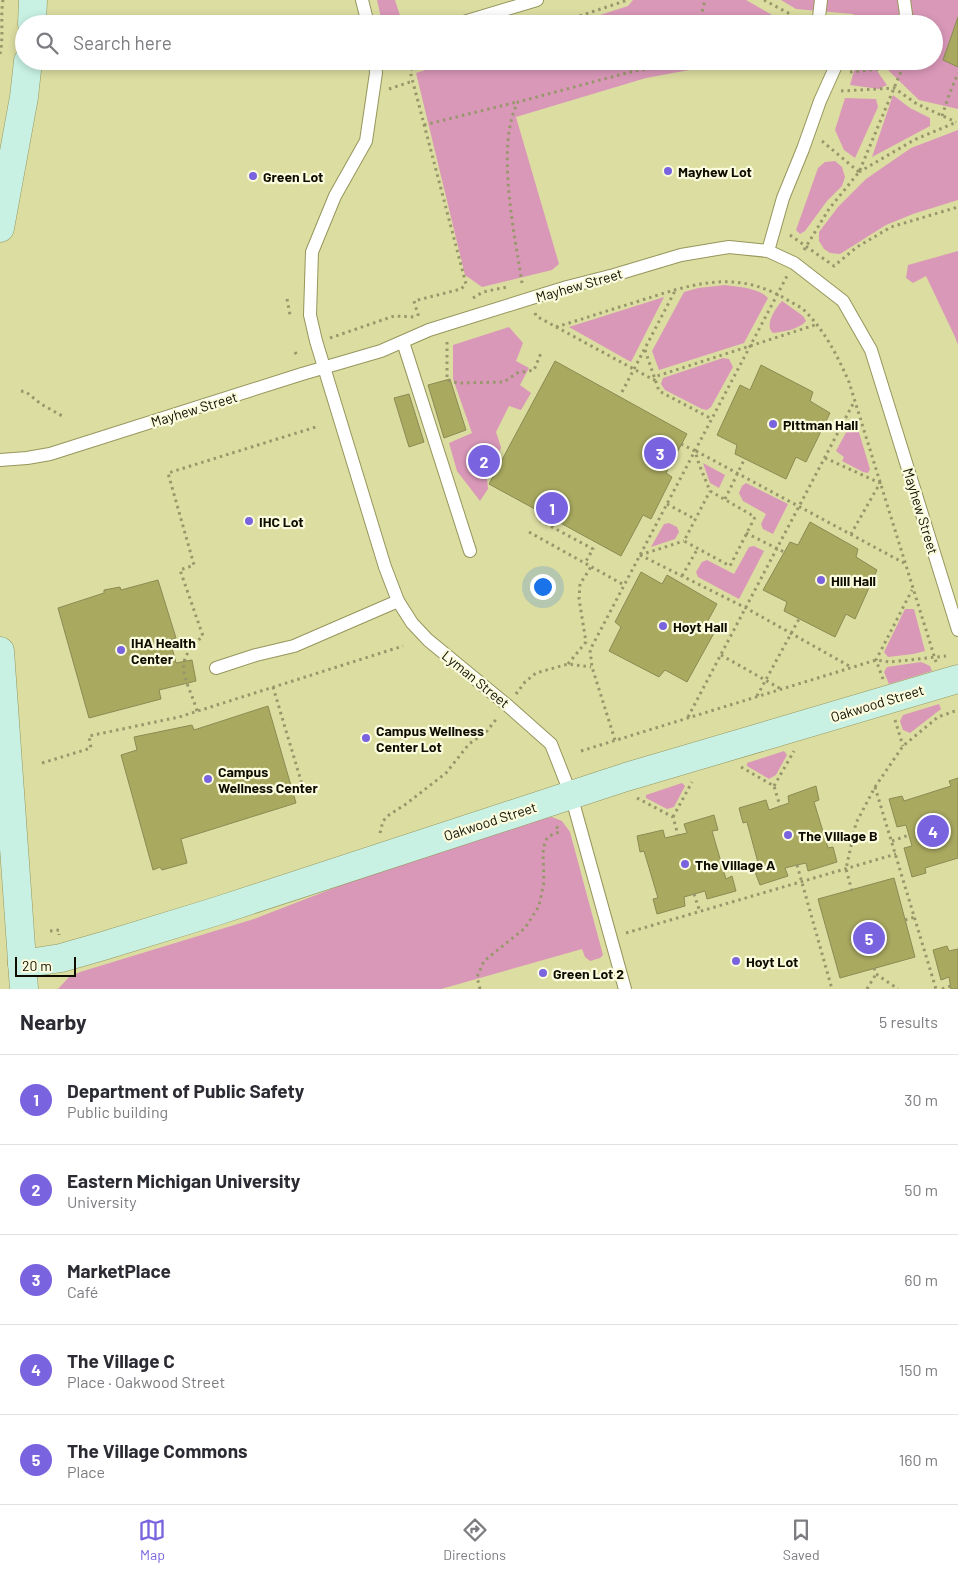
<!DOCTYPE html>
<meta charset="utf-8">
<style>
:root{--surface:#fff;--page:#f7f7f7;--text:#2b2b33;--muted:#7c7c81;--line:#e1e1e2;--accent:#7a63de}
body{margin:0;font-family:Barlow,sans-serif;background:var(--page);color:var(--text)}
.scale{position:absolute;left:15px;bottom:12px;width:61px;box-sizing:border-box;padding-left:5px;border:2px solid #0e0d00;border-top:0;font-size:14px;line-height:18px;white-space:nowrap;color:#0e0d00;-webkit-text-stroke:4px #fbfcde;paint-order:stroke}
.you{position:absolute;left:542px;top:586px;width:18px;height:18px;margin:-12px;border:4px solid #fff;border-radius:50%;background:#1a73e8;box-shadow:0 0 0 8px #1a73e833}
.badge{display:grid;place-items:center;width:32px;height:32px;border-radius:50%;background:var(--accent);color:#fff;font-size:16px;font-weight:700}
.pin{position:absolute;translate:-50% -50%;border:2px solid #fff;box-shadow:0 1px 5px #0006}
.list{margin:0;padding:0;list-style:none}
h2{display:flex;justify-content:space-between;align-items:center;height:65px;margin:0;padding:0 20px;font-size:21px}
h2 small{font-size:16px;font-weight:400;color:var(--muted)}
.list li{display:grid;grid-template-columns:32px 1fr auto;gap:15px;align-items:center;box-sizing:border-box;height:90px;padding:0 20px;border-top:1px solid var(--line)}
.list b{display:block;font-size:19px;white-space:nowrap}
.list p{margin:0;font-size:16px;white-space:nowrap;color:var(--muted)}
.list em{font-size:16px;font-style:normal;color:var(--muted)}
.icon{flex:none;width:28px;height:28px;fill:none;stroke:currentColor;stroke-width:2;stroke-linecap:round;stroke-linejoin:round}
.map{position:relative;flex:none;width:958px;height:989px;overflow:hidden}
.search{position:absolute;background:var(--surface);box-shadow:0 2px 8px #0003;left:15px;right:15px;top:15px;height:55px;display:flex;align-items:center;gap:12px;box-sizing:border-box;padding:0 18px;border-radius:28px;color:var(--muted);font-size:19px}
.sheet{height:515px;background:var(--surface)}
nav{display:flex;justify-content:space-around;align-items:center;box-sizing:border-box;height:70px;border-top:1px solid var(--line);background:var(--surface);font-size:14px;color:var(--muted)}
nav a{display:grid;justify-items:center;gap:2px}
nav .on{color:var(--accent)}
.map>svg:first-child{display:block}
.green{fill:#da98b9}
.building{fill:#a9a960;stroke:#8b8b53}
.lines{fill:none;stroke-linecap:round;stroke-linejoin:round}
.lane-casing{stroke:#96965d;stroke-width:14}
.secondary-casing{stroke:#96965d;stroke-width:29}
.path{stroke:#97976b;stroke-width:3;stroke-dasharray:2.5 4;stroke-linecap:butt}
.lane{stroke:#fff;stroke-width:12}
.secondary{stroke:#c8f1e4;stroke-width:28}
.poi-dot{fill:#7a63de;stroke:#fbfcde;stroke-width:2}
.labels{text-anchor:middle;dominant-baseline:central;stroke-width:4.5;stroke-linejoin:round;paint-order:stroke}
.poi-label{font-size:14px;font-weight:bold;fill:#0e0d00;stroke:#fbfcde;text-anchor:start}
.street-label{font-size:14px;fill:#0e0d00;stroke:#fbfcde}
</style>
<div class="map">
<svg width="958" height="989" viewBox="0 0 958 989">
<rect width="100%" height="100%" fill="#dcdda1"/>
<g class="green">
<path d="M377,0H395L402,22L413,19L414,24H387L381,18Z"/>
<path d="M633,0H746L788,24H572L628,6Z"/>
<path d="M781,0H958V109L919,100L889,71L883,61H934V24H859L853,14L796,9Z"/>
<path d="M454,61H691L689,70L646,78L516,117L559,264L552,270L482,287L465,275L416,73Z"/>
<path d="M857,61H870L887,85L879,89L850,85Z"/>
<path d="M893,95L910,108L930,118V126L872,157Z"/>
<path d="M845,98L876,99L878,107L855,158L844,150L835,130Z"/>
<path d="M958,130V200L913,214L886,225L840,254L830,253L824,249L819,241V232L838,207L866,179L911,148Z"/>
<path d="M835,161L842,167L845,177L842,186L827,201L805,231L800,234L796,230L818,168L825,162Z"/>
<path d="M958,251V345L955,337L926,276L913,283L906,278L908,265Z"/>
<path d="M725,285C739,287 759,288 768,298L744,343L659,370L652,351L684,292L698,288Z"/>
<path d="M664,297L631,362L569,327Z"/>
<path d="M782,301L803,316L806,321C800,329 783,332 773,333C764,325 775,309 782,301Z"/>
<path d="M509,327L523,343L516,361L529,368L520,385L531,393L521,410L509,406L496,432L501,447L496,464L486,468L488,489L480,501L457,471L449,443L472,433L453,379V345Z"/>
<path d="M723,358L729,359L733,367L711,407L707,410L702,409L665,390L661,384L663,378Z"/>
<path d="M853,424L857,426L870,469L868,473L863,472L842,461L844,457L836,451L849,427Z"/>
<path d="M703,463L725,475L719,488L710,483Z"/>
<path d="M746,483L788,504L773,534L763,529L761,524L766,514L743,501L739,493L742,486Z"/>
<path d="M669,523L677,527L679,532L675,539L651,547L664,524Z"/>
<path d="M754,546L764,551L739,599L698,577L696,572L702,562L707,560L734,574L749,547Z"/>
<path d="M905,609H914L925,651L913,654L888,657L884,652Z"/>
<path d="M921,662L930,666L932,671L889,684L884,672L887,667Z"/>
<path d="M939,704L941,709L910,733L903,730L900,721L903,715Z"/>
<path d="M784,751L787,755L776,775L769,779L747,766V763Z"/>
<path d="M682,783L685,786L674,807L667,809L646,798V795Z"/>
<path d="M552,817L562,821L570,832L603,955L600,958L590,961L585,957L582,949L441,989H58L69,977L80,972L254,919L401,862L537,819Z"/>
</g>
<g class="building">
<path d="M958,17V67L943,60Z"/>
<path d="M555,361L687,434L666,473L672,477L651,519L643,515L621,556L489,484Z"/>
<path d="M761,365L813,392L810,401L830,413L806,462L796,457L786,479L735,454L737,445L717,435L740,385L750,390Z"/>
<path d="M450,379L466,430L444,438L428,385Z"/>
<path d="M409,394L424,442L409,447L394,398Z"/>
<path d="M810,522L858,549L856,557L877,570L855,619L846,614L835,637L784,611L787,602L763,590L790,542L798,545Z"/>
<path d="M641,572L662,584L667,575L717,604L705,626L714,633L687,682L665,670L659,677L609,651L621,627L615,622Z"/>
<path d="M158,580L176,638L170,640L176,663L192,660L196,681L159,690L161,699L89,718L58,608L104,593V590L120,587L121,590Z"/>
<path d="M268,706L296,803L181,839L187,863L162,870L160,867L153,870L121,755L137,750L134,737L192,725L194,730Z"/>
<path d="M958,778V858L925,868L926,873L912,877L904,848L912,846L906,825L897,827L889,799L902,796L904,801L951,786L949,781Z"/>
<path d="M816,786L819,800L814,802L828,848L833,847L837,862L808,871L806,863L797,865L785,868L788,876L760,885L755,872L760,870L747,822L743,823L739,808L766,800L769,810L789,803L788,796Z"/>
<path d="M714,815L718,830L712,831L726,879L732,876L736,891L707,899L705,891L684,897L685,906L657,914L653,899L658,898L644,851L640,852L637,836L663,830L665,838L687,833L684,824Z"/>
<path d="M894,878L915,957L840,978L818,899Z"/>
<path d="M947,946L949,951L958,949V989H951L949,977L941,980L933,950Z"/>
</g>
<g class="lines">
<defs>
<g id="lane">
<path d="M362,0L368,24"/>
<path d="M821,0L819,17L821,24"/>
<path d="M457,24L537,0"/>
<path d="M903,24L906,14L904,0"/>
<path d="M375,61L376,73L366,141L335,196L312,252L310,315L316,341L385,567L398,601L412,623L428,640L507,705L551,744L571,795L625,989"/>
<path d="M768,251L783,198L803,149L820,101L838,61"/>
<path d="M403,342L470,551"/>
<path d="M0,460L27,458L50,454L302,374L381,351L429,330L567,287L614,275L681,255L729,247L768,251L794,263L843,301L871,350L958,630"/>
<path d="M216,668L256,655L294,646L398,601"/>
</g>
<g id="secondary">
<path d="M32,24L33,0"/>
<path d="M0,228L24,97L28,61"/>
<path d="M0,651L24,989"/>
<path d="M22,964L61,958L103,946L214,912L626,777L958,679"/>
</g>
</defs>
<use href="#lane" class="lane-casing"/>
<use href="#secondary" class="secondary-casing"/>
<g class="path">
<path d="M764,0L790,14L802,24"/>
<path d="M555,24L628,0"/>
<path d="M699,24L705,0"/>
<path d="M0,54C4,36 0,18 3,0"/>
<path d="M398,61L412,68L434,61"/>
<path d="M412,68L410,71L466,284L461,289L414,301L419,318"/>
<path d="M850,72L881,69L899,61"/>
<path d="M389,89L413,81"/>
<path d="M841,91L894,88L917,104L956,122"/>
<path d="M942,116L949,95L958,73"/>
<path d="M424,125L517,102"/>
<path d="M822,141L859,172"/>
<path d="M859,172L914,140L957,122"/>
<path d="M790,235L834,266L857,247L891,227L958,207"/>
<path d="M804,250L829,209L859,172L902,69L904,61"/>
<path d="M522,283C515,236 495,145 518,102L634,71L675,65L679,61"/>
<path d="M473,298L483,292L507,287"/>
<path d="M287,299L290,315"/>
<path d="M535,313L536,316L654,380L657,376L815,325"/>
<path d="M556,327C583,319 609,310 636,302C690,285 733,268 786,299C792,303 800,306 805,311C825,331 838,357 849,382L936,662"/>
<path d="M330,338L394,316L416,317"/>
<path d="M447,342V380L458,383L504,382L517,373L534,370L541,353"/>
<path d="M645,350L659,391L712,419"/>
<path d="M295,352L298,357"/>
<path d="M21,391L26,392L41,404L64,417"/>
<path d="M622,392L676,289"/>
<path d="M681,444L695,451L699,464L710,491L755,517L730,566L684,541L710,491"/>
<path d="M696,451L904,563"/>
<path d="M825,458L880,483L851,534"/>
<path d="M725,499L745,458"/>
<path d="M667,504L695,519"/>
<path d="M545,514L541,521L593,549L585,563"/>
<path d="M529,532L624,585"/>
<path d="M746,533L784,552"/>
<path d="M640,555L746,608L851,667"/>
<path d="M640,555L684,541"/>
<path d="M682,576L698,548"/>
<path d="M721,655L781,689"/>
<path d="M568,664L586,642L579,599L580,584L591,567"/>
<path d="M883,679L876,660L912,590"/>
<path d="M273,687L304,791L319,786"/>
<path d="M516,694L525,682L536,673L568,664L591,667"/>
<path d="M757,696L799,619"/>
<path d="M197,711C187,677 170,664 203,636L180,570L194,565L168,473L319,426"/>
<path d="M688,717L854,402"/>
<path d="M895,720L903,746"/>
<path d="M615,740L592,667L590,650L787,276"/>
<path d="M581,751L876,660L890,662L946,656"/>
<path d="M42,763L91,748L89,736L179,717L403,646"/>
<path d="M741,767L774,786L780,806"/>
<path d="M774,786L794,751"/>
<path d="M875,787L936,989"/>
<path d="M637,798L673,817L678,835"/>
<path d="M673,817L692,782"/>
<path d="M380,833L383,821L389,815L406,804L446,773L469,744L487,731L498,717"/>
<path d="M892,841L909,835"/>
<path d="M797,865L832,989"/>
<path d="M852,891L846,869L856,823L875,787L903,746L938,717L958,710"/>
<path d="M694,894L700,912"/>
<path d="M905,920L915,917"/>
<path d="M50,931L59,930V935"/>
<path d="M626,933L896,854"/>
<path d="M874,968L876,974L898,989"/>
<path d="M480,989L477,977L484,961L525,928L539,906L544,882L543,853L545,841L549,836L559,832L556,825"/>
<path d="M867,989L876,974"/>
<path d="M942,989L951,986"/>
</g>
<use href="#lane" class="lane"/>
<use href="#secondary" class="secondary"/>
</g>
<g class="poi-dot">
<circle cx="668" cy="171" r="5"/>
<circle cx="253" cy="176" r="5"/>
<circle cx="773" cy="424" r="5"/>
<circle cx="249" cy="521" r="5"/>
<circle cx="821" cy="580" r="5"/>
<circle cx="663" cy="626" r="5"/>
<circle cx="121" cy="650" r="5"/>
<circle cx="366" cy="738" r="5"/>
<circle cx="208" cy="779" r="5"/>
<circle cx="788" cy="835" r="5"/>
<circle cx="685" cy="864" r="5"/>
<circle cx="736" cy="961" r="5"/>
<circle cx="543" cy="973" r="5"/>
</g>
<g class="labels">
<g class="poi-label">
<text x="678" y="171">Mayhew Lot</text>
<text x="263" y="176">Green Lot</text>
<text x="783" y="424">Pittman Hall</text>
<text x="259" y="521">IHC Lot</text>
<text x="831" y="580">Hill Hall</text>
<text x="673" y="626">Hoyt Hall</text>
<text x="131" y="642">IHA Health<tspan x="131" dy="16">Center</tspan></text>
<text x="376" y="730">Campus Wellness<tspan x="376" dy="16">Center Lot</tspan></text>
<text x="218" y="771">Campus<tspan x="218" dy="16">Wellness Center</tspan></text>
<text x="798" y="835">The Village B</text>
<text x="695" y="864">The Village A</text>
<text x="746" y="961">Hoyt Lot</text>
<text x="553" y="973">Green Lot 2</text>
</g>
<g class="street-label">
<text transform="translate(579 285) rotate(-16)">Mayhew Street</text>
<text transform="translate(194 409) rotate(-17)">Mayhew Street</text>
<text transform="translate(921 511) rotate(73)">Mayhew Street</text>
<text transform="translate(476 679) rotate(39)">Lyman Street</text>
<text transform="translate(877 703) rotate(-17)">Oakwood Street</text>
<text transform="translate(490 821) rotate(-18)">Oakwood Street</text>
</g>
</g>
</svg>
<div class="scale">20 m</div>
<div class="you"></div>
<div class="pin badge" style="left:552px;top:508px">1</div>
<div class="pin badge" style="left:484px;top:461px">2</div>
<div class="pin badge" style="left:660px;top:453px">3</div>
<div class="pin badge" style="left:933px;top:831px">4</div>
<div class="pin badge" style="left:869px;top:938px">5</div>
<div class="search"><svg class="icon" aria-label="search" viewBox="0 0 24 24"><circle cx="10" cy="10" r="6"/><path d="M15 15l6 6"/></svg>Search here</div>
</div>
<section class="sheet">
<h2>Nearby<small>5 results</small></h2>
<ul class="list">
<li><span class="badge">1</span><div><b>Department of Public Safety</b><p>Public building</p></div><em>30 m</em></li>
<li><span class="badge">2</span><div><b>Eastern Michigan University</b><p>University</p></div><em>50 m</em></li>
<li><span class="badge">3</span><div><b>MarketPlace</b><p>Café</p></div><em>60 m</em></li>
<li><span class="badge">4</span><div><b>The Village C</b><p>Place · Oakwood Street</p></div><em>150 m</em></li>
<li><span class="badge">5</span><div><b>The Village Commons</b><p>Place</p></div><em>160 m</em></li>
</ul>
</section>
<nav>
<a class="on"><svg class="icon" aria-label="map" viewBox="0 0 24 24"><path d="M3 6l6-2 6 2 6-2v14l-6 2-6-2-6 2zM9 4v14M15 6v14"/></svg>Map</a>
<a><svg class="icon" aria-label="directions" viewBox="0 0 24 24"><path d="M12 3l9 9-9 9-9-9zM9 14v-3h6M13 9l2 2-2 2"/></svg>Directions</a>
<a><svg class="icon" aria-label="saved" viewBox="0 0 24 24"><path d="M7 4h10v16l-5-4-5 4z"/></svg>Saved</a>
</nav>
